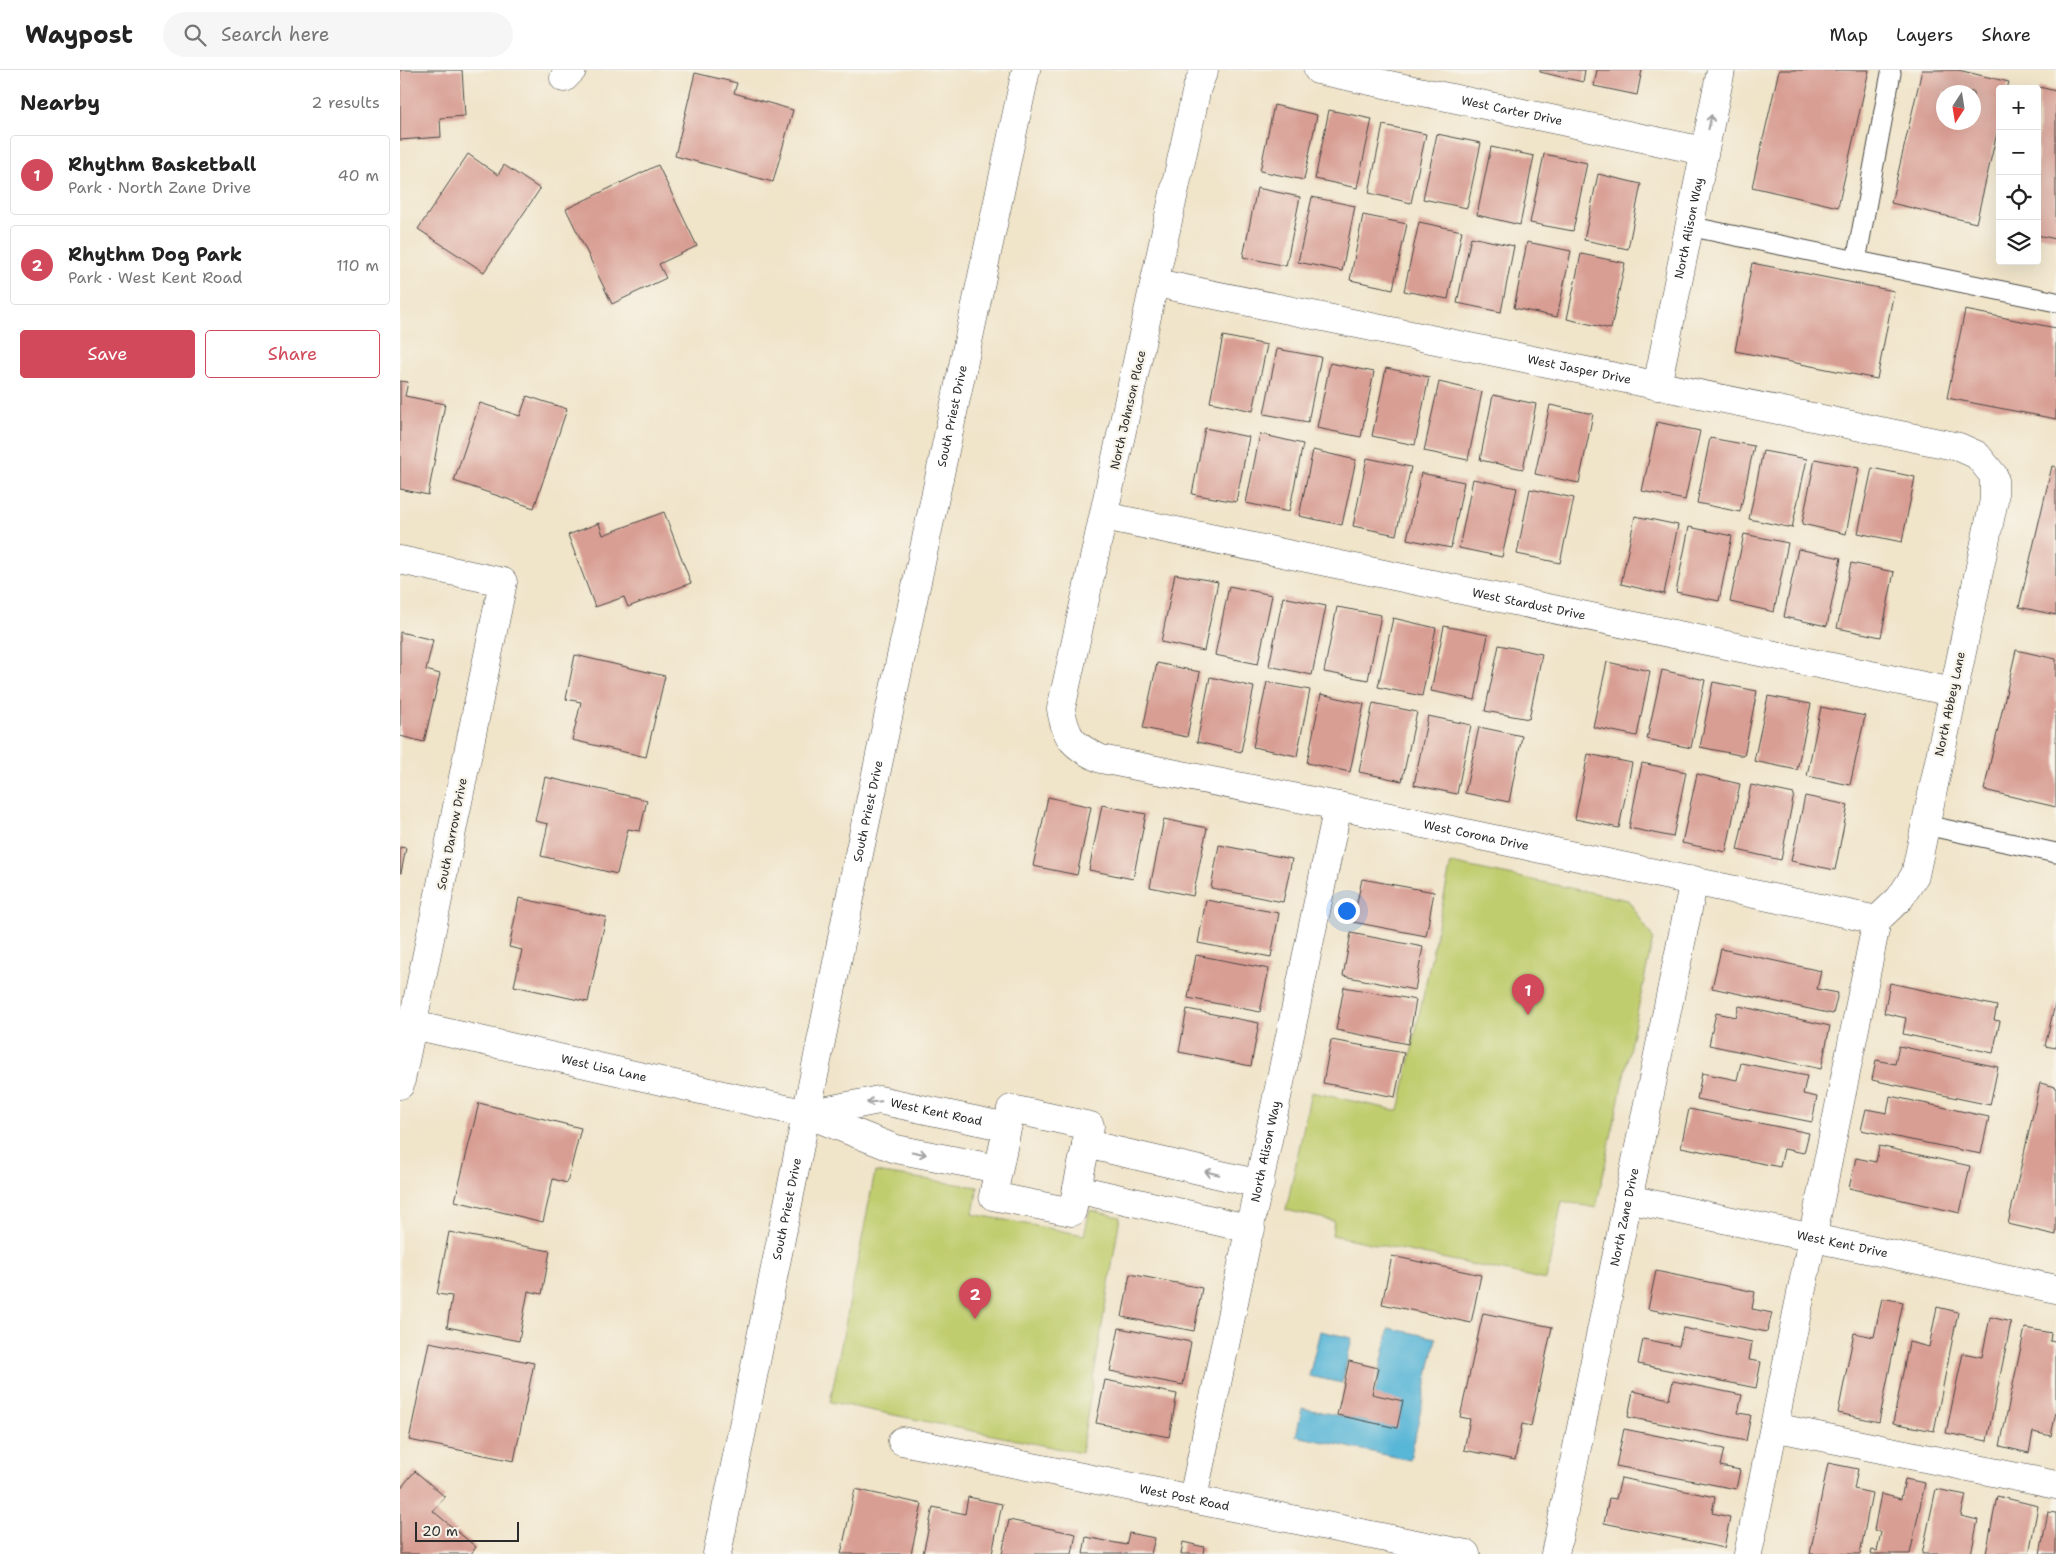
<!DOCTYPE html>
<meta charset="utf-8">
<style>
:root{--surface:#fff;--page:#f6f6f6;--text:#222;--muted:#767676;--line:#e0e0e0;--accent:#d1495b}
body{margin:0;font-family:"Shantell Sans",sans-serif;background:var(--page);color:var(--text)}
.controls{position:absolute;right:15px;top:15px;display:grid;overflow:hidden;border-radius:5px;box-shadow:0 5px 20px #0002}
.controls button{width:45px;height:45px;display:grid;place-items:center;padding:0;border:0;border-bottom:1px solid var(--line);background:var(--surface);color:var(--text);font:25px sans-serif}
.compass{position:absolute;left:1536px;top:15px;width:45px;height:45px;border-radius:50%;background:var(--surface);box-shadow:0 5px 20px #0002;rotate:192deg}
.scale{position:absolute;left:15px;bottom:12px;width:104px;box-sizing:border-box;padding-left:5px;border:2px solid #2b2b2b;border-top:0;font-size:14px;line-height:18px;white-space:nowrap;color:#2b2b2b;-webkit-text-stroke:4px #f7f3e8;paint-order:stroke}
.you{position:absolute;left:946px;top:840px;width:18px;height:18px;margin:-12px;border:4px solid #fff;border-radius:50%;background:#1a73e8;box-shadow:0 0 0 8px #1a73e833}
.badge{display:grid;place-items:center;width:32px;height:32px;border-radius:50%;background:var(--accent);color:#fff;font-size:16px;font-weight:700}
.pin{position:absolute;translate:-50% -41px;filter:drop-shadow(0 1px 2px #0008)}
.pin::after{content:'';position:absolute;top:26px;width:18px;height:15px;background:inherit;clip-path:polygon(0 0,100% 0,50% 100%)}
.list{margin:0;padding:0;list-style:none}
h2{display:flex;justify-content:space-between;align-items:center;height:65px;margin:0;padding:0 20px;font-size:21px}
h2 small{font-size:16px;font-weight:400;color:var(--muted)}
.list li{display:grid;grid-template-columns:32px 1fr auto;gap:15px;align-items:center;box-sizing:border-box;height:80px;margin:0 10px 10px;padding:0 10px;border:1px solid var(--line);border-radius:5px}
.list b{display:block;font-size:19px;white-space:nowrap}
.list p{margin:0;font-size:16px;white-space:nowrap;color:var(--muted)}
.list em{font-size:16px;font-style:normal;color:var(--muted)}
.actions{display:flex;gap:10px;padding:15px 20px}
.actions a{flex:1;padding:11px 0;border:1px solid var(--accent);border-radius:5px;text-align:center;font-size:18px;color:var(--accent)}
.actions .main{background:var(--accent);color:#fff}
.icon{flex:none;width:28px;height:28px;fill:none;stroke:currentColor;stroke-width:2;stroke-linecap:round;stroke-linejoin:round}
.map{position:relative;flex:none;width:1656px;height:1484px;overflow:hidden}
header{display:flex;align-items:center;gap:30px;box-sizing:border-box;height:70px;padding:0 25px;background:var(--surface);border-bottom:1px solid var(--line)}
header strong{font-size:24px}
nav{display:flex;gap:28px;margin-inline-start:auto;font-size:18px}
.search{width:350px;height:45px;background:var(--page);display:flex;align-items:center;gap:12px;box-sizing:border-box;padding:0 18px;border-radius:28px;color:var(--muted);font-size:19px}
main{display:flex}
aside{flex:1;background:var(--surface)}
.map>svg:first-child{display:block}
.green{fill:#c0cd6e;stroke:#767c4c}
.water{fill:#59b6d7;stroke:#427081}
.building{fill:#d89d93;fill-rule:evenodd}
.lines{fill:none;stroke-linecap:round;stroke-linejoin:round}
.service-casing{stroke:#494743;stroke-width:21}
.minor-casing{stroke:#494743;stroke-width:29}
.secondary-casing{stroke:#494743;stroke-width:29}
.service{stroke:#fff;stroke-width:19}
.minor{stroke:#fff;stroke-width:28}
.secondary{stroke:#fff;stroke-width:28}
.oneway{stroke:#a0a0a0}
.labels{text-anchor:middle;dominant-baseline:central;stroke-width:4.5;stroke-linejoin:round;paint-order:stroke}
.street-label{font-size:12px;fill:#2b2b2b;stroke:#f7f3e8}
</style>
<header>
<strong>Waypost</strong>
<div class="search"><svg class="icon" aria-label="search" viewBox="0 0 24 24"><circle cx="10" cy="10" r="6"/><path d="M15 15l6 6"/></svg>Search here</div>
<nav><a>Map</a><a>Layers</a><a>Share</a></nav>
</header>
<main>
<aside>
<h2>Nearby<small>2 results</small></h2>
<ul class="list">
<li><span class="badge">1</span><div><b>Rhythm Basketball</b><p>Park · North Zane Drive</p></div><em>40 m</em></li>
<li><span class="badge">2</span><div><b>Rhythm Dog Park</b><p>Park · West Kent Road</p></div><em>110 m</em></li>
</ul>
<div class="actions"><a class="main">Save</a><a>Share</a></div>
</aside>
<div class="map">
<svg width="1656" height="1484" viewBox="0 0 1656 1484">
<rect width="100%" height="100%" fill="#f7f3e8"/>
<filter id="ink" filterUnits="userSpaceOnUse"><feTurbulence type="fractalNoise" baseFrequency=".02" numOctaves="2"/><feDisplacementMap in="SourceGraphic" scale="10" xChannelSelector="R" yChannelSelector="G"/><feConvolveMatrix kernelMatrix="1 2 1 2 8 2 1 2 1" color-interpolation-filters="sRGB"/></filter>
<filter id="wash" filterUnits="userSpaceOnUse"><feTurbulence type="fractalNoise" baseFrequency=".0096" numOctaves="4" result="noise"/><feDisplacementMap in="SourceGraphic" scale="20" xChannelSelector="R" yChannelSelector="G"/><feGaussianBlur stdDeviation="1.12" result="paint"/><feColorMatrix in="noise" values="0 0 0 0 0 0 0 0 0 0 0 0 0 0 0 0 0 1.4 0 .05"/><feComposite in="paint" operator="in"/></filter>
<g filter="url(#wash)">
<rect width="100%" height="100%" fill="#f0e4c9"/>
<g class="green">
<path d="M1051,793L1228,830L1253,868L1196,1138L1162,1131L1146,1210L932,1165L934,1151L886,1140L911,1022L999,1041Z"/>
<path d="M475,1102L578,1117L573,1144L684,1165L690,1140L720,1147L681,1383L430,1332Z"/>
</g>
<g class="water">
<path d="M989,1258L1036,1268L1010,1390L896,1366L902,1338L969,1352Z"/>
<path d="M920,1261L952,1268L942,1313L909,1306Z"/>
</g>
<g id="blocks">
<g class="building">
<path d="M0,0H62L65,46L40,48L41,67L0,70Z"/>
<path d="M1140,0H1185L1183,12L1140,2Z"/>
<path d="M1197,0H1242L1237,25L1194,16Z"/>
<path d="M1379,0H1469L1438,137L1352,117Z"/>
<path d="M1522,0H1558L1609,12L1607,19H1600V50L1576,153L1491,133ZM1544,22H1574V52H1544Z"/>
<path d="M295,3L337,13L334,23L393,40L373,112L275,86Z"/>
<path d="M1639,17L1656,21V169L1637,165Z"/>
<path d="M874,35L917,45L904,110L860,101Z"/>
<path d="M929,40L972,49L957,118L915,109Z"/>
<path d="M983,55L1026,64L1011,133L969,123Z"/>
<path d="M1037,64L1081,73L1067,138L1023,129Z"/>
<path d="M1091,77L1134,86L1120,155L1077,145Z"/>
<path d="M68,84L98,105L104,95L140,119L84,202L18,159Z"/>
<path d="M1144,84L1187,93L1173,161L1130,153Z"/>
<path d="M258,95L297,176L259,194L266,208L212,234L166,139Z"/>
<path d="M1198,104L1241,114L1228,179L1184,170Z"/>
<path d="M857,118L900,127L886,196L843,187Z"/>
<path d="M912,127L955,136L942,201L898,192Z"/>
<path d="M963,145L1007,154L993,219L950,210Z"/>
<path d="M1019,152L1062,161L1048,229L1004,221Z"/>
<path d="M1071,167L1114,176L1101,242L1057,233Z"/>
<path d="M1127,172L1171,181L1157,247L1114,238Z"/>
<path d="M1181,184L1225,193L1211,259L1167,249Z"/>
<path d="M1352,193L1494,221L1477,309L1335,281Z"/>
<path d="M1565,240L1656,258V349L1547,328Z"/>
<path d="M823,266L867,275L853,341L810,332Z"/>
<path d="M877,279L921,287L908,352L864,344Z"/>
<path d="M930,293L974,302L961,367L917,358Z"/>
<path d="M986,298L1029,307L1015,375L972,366Z"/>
<path d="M0,311L8,312L5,326L45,334L28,425L0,419Z"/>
<path d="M1039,312L1082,322L1068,390L1024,381Z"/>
<path d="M1093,325L1136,334L1123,399L1080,390Z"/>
<path d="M127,326L167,339L134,438L54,411L80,333L120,346Z"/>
<path d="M1150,335L1193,344L1179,413L1135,404Z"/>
<path d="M1257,352L1300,361L1285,430L1242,421Z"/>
<path d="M805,358L849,367L836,432L792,424Z"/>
<path d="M860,364L903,374L889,442L846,433Z"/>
<path d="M1310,368L1354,376L1340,442L1297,433Z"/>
<path d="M913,380L956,390L942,455L899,446Z"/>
<path d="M1363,381L1407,389L1392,458L1349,449Z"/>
<path d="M967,388L1011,397L996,465L953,456Z"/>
<path d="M1415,389L1459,398L1446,464L1402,454Z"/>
<path d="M1652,396L1656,397V545L1619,537Z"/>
<path d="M1472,398L1515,407L1502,472L1458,463Z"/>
<path d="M1021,403L1064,412L1051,478L1007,469Z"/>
<path d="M1073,409L1117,418L1102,487L1059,478Z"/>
<path d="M1130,419L1174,428L1160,493L1117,484Z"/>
<path d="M264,442L291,513L228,537L224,527L195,537L168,465L199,453L203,465Z"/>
<path d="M1235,446L1278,455L1264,524L1221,514Z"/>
<path d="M1289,457L1332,466L1319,531L1276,522Z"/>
<path d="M1344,464L1388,473L1374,542L1330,532Z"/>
<path d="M1398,479L1441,488L1427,556L1384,547Z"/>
<path d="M1451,493L1494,502L1481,567L1437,558Z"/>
<path d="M775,504L818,512L804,581L761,572Z"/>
<path d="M829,516L872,525L858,594L815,585Z"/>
<path d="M883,527L926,536L912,605L869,596Z"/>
<path d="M937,537L981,545L968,610L924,602Z"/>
<path d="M993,548L1036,558L1022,626L978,617Z"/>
<path d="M1044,556L1088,565L1075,630L1031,621Z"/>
<path d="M0,562L33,570L26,600L40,604L24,672L0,666Z"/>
<path d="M1099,575L1142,584L1129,649L1085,641Z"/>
<path d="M1616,580L1656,589V737L1584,720Z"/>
<path d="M175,585L265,606L246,687L172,670L181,632L166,629Z"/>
<path d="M1207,592L1250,601L1237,666L1193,657Z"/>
<path d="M757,593L800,602L787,667L743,658Z"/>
<path d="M1262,600L1305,610L1291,678L1247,669Z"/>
<path d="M810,607L854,617L841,682L797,672Z"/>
<path d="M867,612L910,620L897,686L853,677Z"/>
<path d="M1313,612L1357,621L1344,686L1300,677Z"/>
<path d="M921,624L964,634L950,702L907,693Z"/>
<path d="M1368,626L1411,634L1397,700L1354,691Z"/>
<path d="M973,633L1017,642L1002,711L959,702Z"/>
<path d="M1421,637L1465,646L1450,715L1407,706Z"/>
<path d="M1028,646L1071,655L1057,724L1014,715Z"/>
<path d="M1079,657L1122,666L1109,732L1065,723Z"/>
<path d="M1188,684L1232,693L1219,758L1175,749Z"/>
<path d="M1242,693L1286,702L1273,767L1229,758Z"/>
<path d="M1297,704L1340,714L1326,782L1282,773Z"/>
<path d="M145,707L247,730L240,761L228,759L217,804L141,786L148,754L135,751Z"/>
<path d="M1351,715L1394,724L1381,790L1337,780Z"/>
<path d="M1405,726L1448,735L1435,800L1391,791Z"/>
<path d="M648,727L691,737L677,805L633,796Z"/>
<path d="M702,735L746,744L733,809L689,800Z"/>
<path d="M764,749L807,758L793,826L750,817Z"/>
<path d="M819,775L892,789L883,832L811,818Z"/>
<path d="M0,777L6,778L1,803H0Z"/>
<path d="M962,809L1034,822L1026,866L953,852Z"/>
<path d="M119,828L206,847L188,932L114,916L122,880L109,877Z"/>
<path d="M806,830L879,843L871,887L798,873Z"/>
<path d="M951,863L1023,877L1015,920L943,906Z"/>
<path d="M1321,879L1421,901L1417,919L1438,923L1433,944L1312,918Z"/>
<path d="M796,885L869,899L860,942L788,928Z"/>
<path d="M1490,913L1597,936L1594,950L1600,951L1593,983L1503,964L1506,948L1484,943Z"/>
<path d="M944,917L1016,930L1008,974L936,960Z"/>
<path d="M1656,930V978L1645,976Z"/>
<path d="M1339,936L1430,956L1421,999L1309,975L1316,943L1336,947Z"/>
<path d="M787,939L859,953L851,996L779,982Z"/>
<path d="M931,970L1004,983L995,1027L923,1013Z"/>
<path d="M1499,976L1598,997L1590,1035L1472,1010L1476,990L1495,994Z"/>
<path d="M1341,993L1407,1006L1403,1024L1417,1027L1412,1052L1297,1029L1302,1003L1337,1010Z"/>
<path d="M1640,1013L1656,1017V1165L1608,1154Z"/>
<path d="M1490,1026L1589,1047L1581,1084L1461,1060L1466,1039L1487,1043Z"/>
<path d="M79,1033L181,1058L167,1113L153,1109L143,1152L55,1131Z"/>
<path d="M1289,1039L1409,1063L1404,1083L1384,1079L1380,1097L1281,1077Z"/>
<path d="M1479,1076L1570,1096L1560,1143L1449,1118L1456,1088L1476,1092Z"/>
<path d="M49,1162L150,1181L142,1224L128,1221L119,1271L47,1257L52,1226L37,1224Z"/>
<path d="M992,1186L1081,1205L1071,1253L982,1234Z"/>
<path d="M1256,1201L1355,1222L1352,1239L1372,1243L1367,1262L1248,1239Z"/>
<path d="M730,1204L802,1218L794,1261L722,1247Z"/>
<path d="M1482,1228L1503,1232L1479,1352L1438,1343L1454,1263L1474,1267Z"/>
<path d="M1537,1237L1558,1242L1534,1361L1493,1353L1509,1272L1529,1277Z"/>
<path d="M1083,1243L1152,1257L1131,1356L1122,1354L1115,1390L1064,1380L1070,1349L1060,1347Z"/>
<path d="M1590,1247L1611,1252L1587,1371L1546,1363L1563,1283L1582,1287Z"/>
<path d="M719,1258L791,1272L783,1315L710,1301Z"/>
<path d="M1283,1258L1352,1272L1349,1290L1361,1292L1356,1318L1238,1294L1243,1269L1279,1276Z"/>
<path d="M1625,1258L1651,1263L1650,1271L1656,1272V1342L1651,1366L1633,1362L1629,1383L1600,1376Z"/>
<path d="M29,1272L134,1293L114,1391L9,1370Z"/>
<path d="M949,1291L978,1298L972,1324L1003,1331L997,1358L937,1345Z"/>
<path d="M705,1310L777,1324L769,1367L696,1353Z"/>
<path d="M1273,1311L1342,1325L1338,1343L1351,1345L1346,1371L1228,1347L1233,1321L1269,1329Z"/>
<path d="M1224,1359L1324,1379L1320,1396L1340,1400L1336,1419L1216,1396Z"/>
<path d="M1428,1393L1458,1399L1454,1419L1472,1423L1460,1484H1410Z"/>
<path d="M15,1401L45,1427L33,1441L76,1477L71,1484H0V1419Z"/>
<path d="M1221,1408L1315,1427L1312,1443L1330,1447L1324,1478L1204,1453L1209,1428L1216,1429Z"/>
<path d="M1505,1409L1525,1413L1510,1484H1471L1472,1480L1477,1481L1481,1462L1474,1460L1481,1424L1501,1429Z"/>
<path d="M455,1419L522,1434L511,1484H441Z"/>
<path d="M1536,1419L1566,1425L1561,1446L1578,1450L1571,1484H1522Z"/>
<path d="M1597,1426L1638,1436L1629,1484H1586Z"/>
<path d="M568,1427L602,1434L592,1484H523L533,1437L565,1444Z"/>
<path d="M1648,1442L1656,1443V1484H1640Z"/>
<path d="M609,1450L676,1464L672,1484H602Z"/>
<path d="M729,1463L755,1468L751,1484H683L686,1467L726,1475Z"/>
<path d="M783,1472L804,1477L803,1484H781Z"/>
</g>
</g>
</g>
<g filter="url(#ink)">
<use href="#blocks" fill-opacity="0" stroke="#494743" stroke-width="1"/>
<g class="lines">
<defs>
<g id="service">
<path d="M1288,156L1656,232"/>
<path d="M1456,191L1491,3"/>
<path d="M1525,755L1656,783"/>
</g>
<g id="minor">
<path id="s1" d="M804,0L797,18L661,639C666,670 674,676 701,689L938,736L1477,850"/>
<path id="s2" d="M918,0L1304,81"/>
<path d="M164,8L172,0"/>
<path id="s3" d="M756,213L1559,377L1577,385L1594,406V430L1515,805L1500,828L1477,850"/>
<path id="s4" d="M1257,316L1321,0"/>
<path id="s5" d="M704,446L1553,622"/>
<path d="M0,490L103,512L0,1015"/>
<path id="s6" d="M0,952L407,1044L496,1079L598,1099"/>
<path d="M611,1039L690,1056L672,1142L593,1126Z"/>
<path id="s7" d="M407,1044L479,1030L607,1057"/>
<path d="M686,1074L860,1114"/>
<path d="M677,1119L851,1159"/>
<path id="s8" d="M1228,1129L1656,1219"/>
<path d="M1374,1357L1656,1415"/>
<path id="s9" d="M502,1371L1066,1484"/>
<path id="s10" d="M793,1428L938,736"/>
<path id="s11" d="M1155,1484L1294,810"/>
<path d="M1348,1484L1477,850"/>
</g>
<g id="secondary">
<path id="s12" d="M317,1484L460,779L626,0"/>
</g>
</defs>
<use href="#service" class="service-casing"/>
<use href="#minor" class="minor-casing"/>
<use href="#secondary" class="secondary-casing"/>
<use href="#service" class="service"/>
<use href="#minor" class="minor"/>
<use href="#secondary" class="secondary"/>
</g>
<defs><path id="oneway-shaft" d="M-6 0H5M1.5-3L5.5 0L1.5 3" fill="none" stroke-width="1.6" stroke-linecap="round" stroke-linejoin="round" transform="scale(1.25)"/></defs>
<g class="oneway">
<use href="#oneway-shaft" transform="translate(1310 52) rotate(-78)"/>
<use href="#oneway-shaft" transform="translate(474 1032) rotate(175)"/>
<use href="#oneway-shaft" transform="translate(519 1083) rotate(11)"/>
<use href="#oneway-shaft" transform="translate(812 1103) rotate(-167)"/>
</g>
</g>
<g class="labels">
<g class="street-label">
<text stroke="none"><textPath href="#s2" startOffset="198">West Carter Drive</textPath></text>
<text stroke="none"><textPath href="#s4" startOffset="161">North Alison Way</textPath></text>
<text stroke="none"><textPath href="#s3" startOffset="432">West Jasper Drive</textPath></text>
<text transform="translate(728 340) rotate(-77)">North Johnson Place</text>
<text stroke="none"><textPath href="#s12" startOffset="1162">South Priest Drive</textPath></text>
<text stroke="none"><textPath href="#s5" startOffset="434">West Stardust Drive</textPath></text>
<text transform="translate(1550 634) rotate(-78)">North Abbey Lane</text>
<text stroke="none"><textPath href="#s12" startOffset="758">South Priest Drive</textPath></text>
<text transform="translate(52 764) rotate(-79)">South Darrow Drive</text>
<text stroke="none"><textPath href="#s1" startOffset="1106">West Corona Drive</textPath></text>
<text stroke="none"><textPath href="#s6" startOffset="209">West Lisa Lane</textPath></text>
<text stroke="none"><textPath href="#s7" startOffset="132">West Kent Road</textPath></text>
<text stroke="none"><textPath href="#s10" startOffset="354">North Alison Way</textPath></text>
<text stroke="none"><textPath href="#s12" startOffset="352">South Priest Drive</textPath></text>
<text stroke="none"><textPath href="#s11" startOffset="344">North Zane Drive</textPath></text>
<text stroke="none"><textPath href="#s8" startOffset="219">West Kent Drive</textPath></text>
<text stroke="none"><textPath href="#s9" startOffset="288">West Post Road</textPath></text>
</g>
</g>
</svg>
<div class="controls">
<button>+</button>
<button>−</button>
<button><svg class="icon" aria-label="locate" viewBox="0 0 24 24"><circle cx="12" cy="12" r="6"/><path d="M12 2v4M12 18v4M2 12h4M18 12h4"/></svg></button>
<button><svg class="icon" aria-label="layers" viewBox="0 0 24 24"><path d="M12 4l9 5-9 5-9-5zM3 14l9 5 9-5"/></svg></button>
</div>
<svg class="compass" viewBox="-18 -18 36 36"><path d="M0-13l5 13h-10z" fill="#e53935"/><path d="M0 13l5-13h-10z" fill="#767676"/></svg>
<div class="scale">20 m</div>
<div class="you"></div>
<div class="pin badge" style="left:1128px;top:945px">1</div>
<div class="pin badge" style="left:575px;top:1249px">2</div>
</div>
</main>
